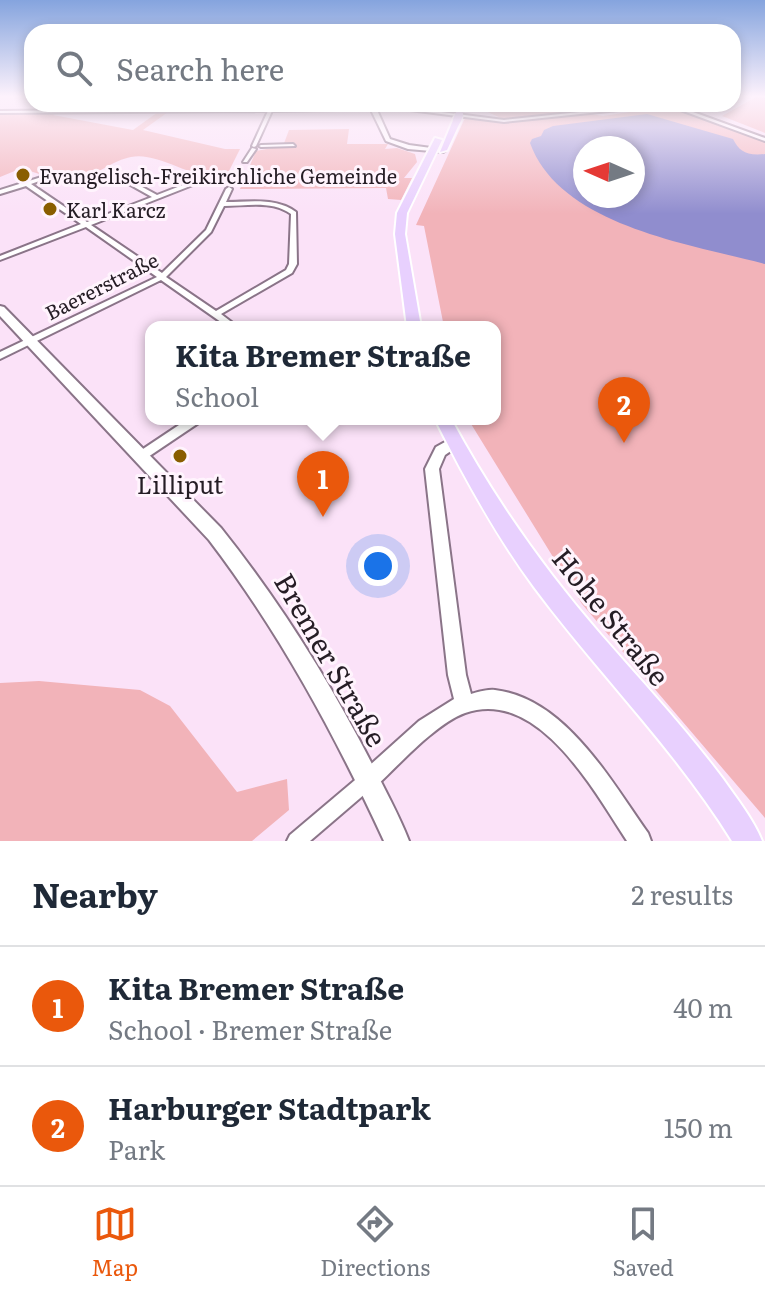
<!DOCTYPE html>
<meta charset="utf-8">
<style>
:root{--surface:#fff;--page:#f2f2f3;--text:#1f2937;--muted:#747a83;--line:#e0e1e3;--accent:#ea580c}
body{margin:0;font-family:Literata,serif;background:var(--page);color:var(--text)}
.compass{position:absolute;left:573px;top:136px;width:72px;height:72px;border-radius:50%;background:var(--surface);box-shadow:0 4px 12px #0003;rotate:273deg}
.you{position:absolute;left:378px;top:566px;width:28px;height:28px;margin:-20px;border:6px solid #fff;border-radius:50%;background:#1a73e8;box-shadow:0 0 0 12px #1a73e833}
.badge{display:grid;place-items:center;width:52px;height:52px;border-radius:50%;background:var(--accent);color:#fff;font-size:26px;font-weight:700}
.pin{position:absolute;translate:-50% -66px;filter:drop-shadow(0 2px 4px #0008)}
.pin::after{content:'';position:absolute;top:42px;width:28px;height:24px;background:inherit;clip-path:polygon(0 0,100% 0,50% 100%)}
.popup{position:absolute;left:145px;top:321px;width:356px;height:104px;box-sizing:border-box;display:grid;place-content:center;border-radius:16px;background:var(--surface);filter:drop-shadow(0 2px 6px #0005);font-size:26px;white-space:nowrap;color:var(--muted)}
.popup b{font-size:30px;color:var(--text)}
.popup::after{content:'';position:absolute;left:50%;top:100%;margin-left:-16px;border:16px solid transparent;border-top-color:var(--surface)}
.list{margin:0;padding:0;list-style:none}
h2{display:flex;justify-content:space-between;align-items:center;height:104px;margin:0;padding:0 32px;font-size:34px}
h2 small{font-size:26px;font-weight:400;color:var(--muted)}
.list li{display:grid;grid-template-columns:52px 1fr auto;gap:24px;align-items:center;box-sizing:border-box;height:120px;padding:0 32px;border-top:2px solid var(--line)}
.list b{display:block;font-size:30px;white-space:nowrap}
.list p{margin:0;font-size:26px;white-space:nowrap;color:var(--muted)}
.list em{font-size:26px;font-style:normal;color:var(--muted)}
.icon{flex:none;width:44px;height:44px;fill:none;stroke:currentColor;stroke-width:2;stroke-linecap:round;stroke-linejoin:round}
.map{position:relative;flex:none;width:765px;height:841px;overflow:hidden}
.search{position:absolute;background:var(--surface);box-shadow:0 4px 12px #0003;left:24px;right:24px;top:24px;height:88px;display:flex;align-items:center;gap:20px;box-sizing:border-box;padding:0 28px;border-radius:24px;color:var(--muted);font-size:30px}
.sheet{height:344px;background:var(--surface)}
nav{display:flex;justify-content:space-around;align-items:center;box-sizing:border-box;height:112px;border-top:2px solid var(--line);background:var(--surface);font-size:22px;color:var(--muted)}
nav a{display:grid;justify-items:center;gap:4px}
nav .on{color:var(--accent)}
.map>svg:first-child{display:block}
.green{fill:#f2b3b9;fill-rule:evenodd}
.water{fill:#908dce;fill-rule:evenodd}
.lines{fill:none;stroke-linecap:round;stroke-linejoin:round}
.minor-casing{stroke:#8a7488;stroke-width:4}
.tertiary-casing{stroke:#8a7488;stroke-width:4}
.secondary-casing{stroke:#8a7488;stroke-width:4}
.primary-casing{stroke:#fff;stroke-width:4}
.trunk-casing{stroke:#fff;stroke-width:4}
.minor{fill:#fff;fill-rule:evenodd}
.tertiary{fill:#fff;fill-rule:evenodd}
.secondary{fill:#fff;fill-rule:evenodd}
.primary{fill:#e8d0fe;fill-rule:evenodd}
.trunk{fill:#e0c0fe;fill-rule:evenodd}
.trunk-bridge-casing{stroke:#fff;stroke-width:10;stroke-linecap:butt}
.trunk-bridge{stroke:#e0c0fe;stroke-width:8}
.poi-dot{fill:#895e00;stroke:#fff4fd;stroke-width:3}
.labels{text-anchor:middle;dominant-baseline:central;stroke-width:6;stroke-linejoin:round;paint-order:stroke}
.far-poi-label{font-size:20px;fill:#251d25;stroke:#fff4fd;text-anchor:start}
.far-street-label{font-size:20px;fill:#251d25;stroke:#fff4fd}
.poi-label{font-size:24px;fill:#251d25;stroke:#fff4fd}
.near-street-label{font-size:28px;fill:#251d25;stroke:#fff4fd}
</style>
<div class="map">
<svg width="765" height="841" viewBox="0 0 765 841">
<rect width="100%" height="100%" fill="#fbe2f8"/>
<g class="green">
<path d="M756,97H765V133L722,116Z"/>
<path d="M480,104H646L503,119L479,108Z"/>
<path d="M670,106L765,141V818L582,604L468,419H495V327H444L424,226L416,225L465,118L498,121L585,113L603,116ZM585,148H633V196H585Z"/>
<path d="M56,112L53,115L133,130L158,112H168L143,130L225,149H240L227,175C198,185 161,151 131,157C114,160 94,175 79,183C59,178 41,176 22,168L0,177V113Z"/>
<path d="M349,129L347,144H388L385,149L397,148L415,154L417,162L404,178H412L401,200L388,199L386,188L240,189L256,151L283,146L289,130Z"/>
<path d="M39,681L140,690L170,706L237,792L287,779L289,810L252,841H0V683Z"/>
</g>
<path class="water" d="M647,114L733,139C739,151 746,156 765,154V264C690,244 560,226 530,143L532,139L541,136L544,130L553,126ZM585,148H633V196H585Z"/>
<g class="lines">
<defs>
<g id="minor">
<path d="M656,104H671L765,138V141L667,105L504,122L402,109L272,111L256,146L254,147L252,146L268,111L0,113V111L269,108L272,105L274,106L273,108L402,107L504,120Z"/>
<path d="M293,144L295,146L261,147L259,146L261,145Z"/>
<path d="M252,148L256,149L247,162H243Z"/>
<path d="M48,175L53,176L31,184L87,222L152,197L118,178V176H122L157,195L206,176L214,178V180L203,181L91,225L162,273L206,230L226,189L229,187L232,189L226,202C249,202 276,197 296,212L297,264L292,273L221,314L238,327H228L161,280L0,359V352L157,277L86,227L0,260V256L81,224L26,186L0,194V190ZM224,206C246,206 272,200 291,214L289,264L286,270L216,311L166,277L211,232Z"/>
<path d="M188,419H201L200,422L145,459L141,460L137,459L136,456L137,453Z"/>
<path d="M367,773L373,775L375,781L373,787L310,841H287L290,835L361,775Z"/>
</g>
<g id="tertiary">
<path d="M372,104H376L377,110L390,139L409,145L446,150L443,152L408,149L386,141L371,110Z"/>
<path d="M454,437L458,438L460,442L458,446L445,455L439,469L466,675L471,694C478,692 487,689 495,690C565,698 611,781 648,833L651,841H627C594,791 538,687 465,713C435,724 398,766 374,788L367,791L360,788L357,781L360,774L419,721L454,699L448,675L425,469L436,447Z"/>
</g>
<path id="secondary" d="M0,306L4,307L221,528C280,602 329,680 372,764C385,790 399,815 409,841H384C335,735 280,633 209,540L0,316Z"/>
<g id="primary">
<path d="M435,138L442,140L407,213L405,234L421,327H407L395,234L397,213Z"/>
<path d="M435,419H451C493,497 543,568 601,635C642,682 685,728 723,779C737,799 753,819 762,841H732C675,749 598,673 534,587C495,534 464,477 435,419Z"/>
</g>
<path id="trunk" d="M454,118L461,120L447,150L440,152Z"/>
</defs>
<use href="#minor" class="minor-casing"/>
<use href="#tertiary" class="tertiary-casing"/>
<use href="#secondary" class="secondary-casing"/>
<use href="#primary" class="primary-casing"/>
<use href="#trunk" class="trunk-casing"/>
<use href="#minor" class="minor"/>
<use href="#tertiary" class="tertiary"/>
<use href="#secondary" class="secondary"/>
<use href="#primary" class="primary"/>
<use href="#trunk" class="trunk"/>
<defs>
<path id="trunk-bridge" d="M457,120L459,115"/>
</defs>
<use href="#trunk-bridge" class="trunk-bridge-casing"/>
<use href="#trunk-bridge" class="trunk-bridge"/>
</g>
<linearGradient id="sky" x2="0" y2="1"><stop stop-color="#85a4de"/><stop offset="0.45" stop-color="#fdf2fc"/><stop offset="1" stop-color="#fdf2fc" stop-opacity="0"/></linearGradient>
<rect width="765" height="214" fill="url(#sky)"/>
<g class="poi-dot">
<circle cx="23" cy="175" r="8"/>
<circle cx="50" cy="209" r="8"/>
<circle cx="180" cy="456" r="8"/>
</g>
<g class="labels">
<g class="far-poi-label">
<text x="39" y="175">Evangelisch-Freikirchliche Gemeinde</text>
<text x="66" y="209">Karl Karcz</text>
</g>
<g class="far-street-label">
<text transform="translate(101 285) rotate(-27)">Baererstraße</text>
</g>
<g class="poi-label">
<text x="180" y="483">Lilliput</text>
</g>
<g class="near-street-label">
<text transform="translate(612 616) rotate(51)">Hohe Straße</text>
<text transform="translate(332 659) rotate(60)">Bremer Straße</text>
</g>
</g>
</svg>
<svg class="compass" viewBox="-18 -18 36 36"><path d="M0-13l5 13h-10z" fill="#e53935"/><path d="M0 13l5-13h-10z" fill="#747a83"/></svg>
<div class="you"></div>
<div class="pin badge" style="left:323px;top:517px">1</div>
<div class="popup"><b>Kita Bremer Straße</b>School</div>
<div class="pin badge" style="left:624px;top:443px">2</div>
<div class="search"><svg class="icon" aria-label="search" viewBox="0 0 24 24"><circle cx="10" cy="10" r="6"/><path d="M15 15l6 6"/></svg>Search here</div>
</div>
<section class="sheet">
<h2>Nearby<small>2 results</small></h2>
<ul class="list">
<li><span class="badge">1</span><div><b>Kita Bremer Straße</b><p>School · Bremer Straße</p></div><em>40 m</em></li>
<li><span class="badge">2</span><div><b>Harburger Stadtpark</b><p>Park</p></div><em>150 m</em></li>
</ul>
</section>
<nav>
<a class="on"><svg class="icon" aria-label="map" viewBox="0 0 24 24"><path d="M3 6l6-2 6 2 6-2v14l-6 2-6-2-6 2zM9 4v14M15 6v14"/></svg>Map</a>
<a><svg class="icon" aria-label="directions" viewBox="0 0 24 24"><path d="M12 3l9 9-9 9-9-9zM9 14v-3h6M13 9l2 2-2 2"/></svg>Directions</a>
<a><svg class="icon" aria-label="saved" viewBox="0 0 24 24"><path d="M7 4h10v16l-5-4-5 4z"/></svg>Saved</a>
</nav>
